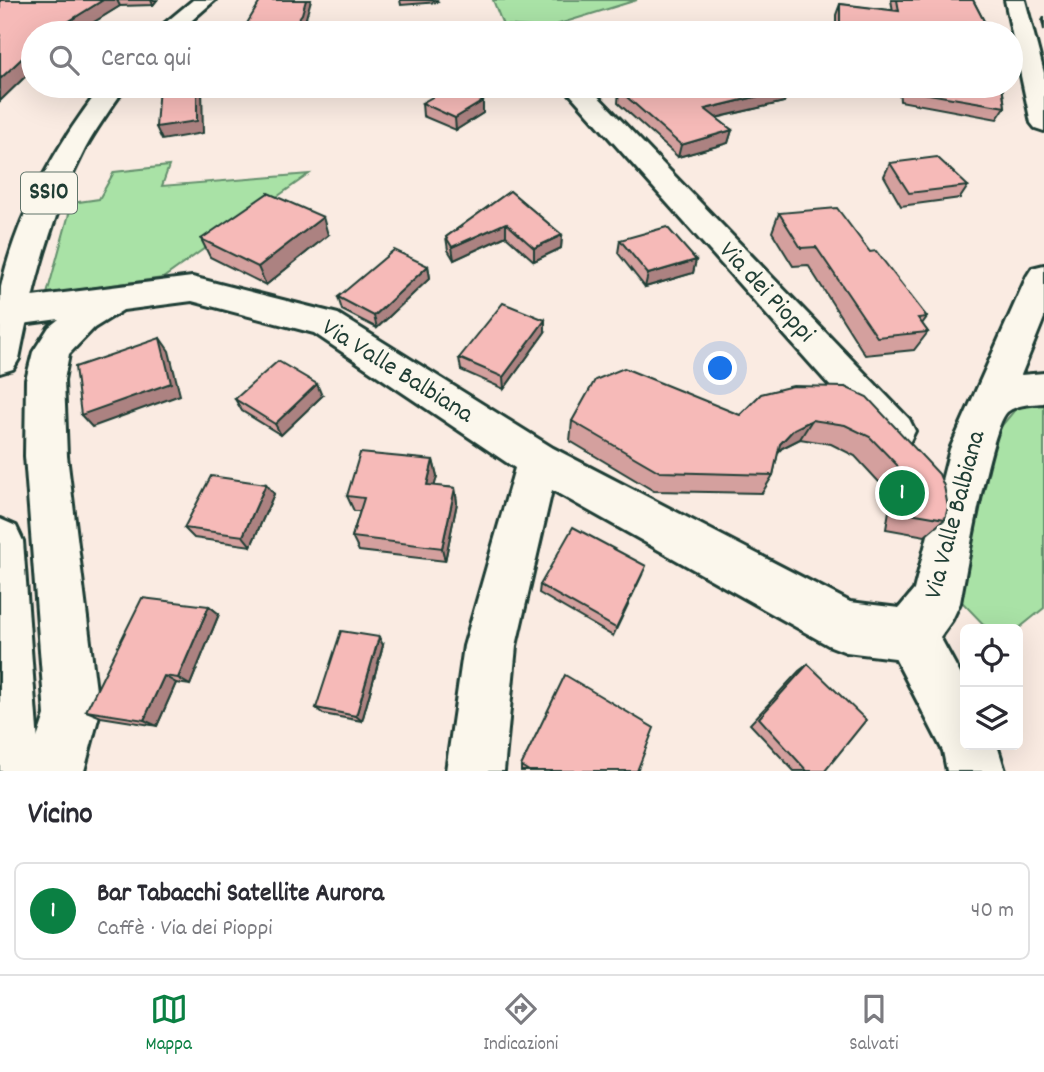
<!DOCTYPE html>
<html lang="it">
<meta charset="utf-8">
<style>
:root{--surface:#fff;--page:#f2f2f3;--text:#2b2b33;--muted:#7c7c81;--line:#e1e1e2;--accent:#0b8043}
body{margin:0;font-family:Dekko,sans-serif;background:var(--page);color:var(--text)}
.controls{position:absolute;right:21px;bottom:21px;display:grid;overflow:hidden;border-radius:10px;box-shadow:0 7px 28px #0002}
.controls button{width:63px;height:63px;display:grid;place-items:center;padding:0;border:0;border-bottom:2px solid var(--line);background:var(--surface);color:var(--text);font:35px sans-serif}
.you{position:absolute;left:721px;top:369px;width:24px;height:24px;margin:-18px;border:5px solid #fff;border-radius:50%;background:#1a73e8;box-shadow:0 0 0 10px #1a73e833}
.badge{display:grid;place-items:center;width:46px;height:46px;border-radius:50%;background:var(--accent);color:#fff;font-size:23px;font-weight:700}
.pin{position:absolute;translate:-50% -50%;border:4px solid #fff;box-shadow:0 2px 7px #0006}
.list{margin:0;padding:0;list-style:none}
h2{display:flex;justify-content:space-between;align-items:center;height:91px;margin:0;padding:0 28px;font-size:30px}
h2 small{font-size:23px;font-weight:400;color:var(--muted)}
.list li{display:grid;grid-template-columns:46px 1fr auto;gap:21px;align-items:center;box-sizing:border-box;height:98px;margin:0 14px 14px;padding:0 14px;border:2px solid var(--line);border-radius:10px}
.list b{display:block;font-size:26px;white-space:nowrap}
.list p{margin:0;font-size:23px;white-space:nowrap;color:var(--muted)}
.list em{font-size:23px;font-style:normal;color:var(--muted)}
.icon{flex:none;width:38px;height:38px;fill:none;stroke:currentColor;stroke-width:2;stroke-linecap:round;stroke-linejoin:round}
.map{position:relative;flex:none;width:1044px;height:771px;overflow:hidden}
.search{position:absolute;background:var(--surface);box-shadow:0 7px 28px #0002;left:21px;right:21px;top:21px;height:77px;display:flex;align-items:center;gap:18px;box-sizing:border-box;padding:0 24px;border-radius:38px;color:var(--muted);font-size:26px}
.sheet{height:203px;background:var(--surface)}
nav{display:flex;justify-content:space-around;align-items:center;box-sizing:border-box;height:98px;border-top:2px solid var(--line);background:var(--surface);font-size:19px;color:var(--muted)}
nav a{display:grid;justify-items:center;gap:4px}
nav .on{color:var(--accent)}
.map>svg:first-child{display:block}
.green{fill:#a9e2a6;stroke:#64906d;stroke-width:2}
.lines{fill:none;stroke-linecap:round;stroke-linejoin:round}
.minor-casing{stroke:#1f3d34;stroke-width:6}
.major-casing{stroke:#1f3d34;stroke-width:6}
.minor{fill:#fbf7ec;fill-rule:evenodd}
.major{fill:#fbf7ec;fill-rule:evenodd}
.wall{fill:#d4a09e;stroke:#1f3d34;stroke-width:2}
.shaded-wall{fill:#ac8281;stroke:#1f3d34;stroke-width:2}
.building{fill:#f6bab8;stroke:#1f3d34;stroke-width:2}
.labels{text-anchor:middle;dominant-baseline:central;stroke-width:6;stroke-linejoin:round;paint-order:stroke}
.shield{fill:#fbf7ec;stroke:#61756b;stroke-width:2}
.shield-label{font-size:24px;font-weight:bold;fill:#1f3d34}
.street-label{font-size:26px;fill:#1f3d34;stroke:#fbf7ec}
</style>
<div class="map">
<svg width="1044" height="771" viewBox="0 0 1044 771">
<rect width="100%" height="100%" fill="#faebe2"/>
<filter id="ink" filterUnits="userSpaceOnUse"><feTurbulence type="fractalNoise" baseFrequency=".0143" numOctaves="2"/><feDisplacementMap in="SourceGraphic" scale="14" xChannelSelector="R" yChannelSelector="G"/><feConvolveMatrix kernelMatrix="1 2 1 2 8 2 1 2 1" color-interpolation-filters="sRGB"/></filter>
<g filter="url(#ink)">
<g class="green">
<path d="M493,0H637L546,28L503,25Z"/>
<path d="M169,166L162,186L309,174L163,278L47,294L72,203L99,199L114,172Z"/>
<path d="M1044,403V608L1018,629H988L962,602L970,518L994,435L1018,406Z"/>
</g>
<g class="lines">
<defs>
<g id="minor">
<path d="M1005,0H1025L1044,73V131L1035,128L1031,123Z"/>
<path d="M563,86H588L909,419L915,431L909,443L895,448L881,443Z"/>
<path d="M1044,265V318L1021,375L1044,373V403C1032,404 1017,404 1007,412C990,428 966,572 960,603L952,620L940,637L965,683V745H997L1005,771H947L943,751L895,658L846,652L828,645L552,490L516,646L504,771H446L464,646L515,468L314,333L192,301L123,310L94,328L69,354L64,380L67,456L99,715L84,771H26L45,715L25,456L26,380L33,352L49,327L59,319L0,327V301L192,277L338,314L553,448L850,602L899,608L914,590L950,449L1027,276L1032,268Z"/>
</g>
<g id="major">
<path d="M193,0H215L177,33H153Z"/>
<path d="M102,86H126C112,107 97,127 85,149C51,215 33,287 19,359L13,369L0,373C0,348 0,311 1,287C17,214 57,144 102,86Z"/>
<path d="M0,519L16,526L23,541L40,771H0Z"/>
</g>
</defs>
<use href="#minor" class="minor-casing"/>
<use href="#major" class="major-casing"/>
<use href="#minor" class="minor"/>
<use href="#major" class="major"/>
</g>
<g class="wall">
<path d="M0,0H157L153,5L120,6L76,33H33V69L0,101Z"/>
<path d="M400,0H437L438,2L401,5Z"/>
<path d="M891,0H973L985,23L995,33H836V15L840,4L893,11Z"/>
<path d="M1044,17V30L1042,21Z"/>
<path d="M246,25H304L299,33H249Z"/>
<path d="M899,86H1002L1005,107L997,119L900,101Z"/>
<path d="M788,89L784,102L716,118L732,130L728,143L678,157L618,103L619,90Z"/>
<path d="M483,101V113L456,130L423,116L422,103Z"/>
<path d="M890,163L968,186L960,198L901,206L884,176Z"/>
<path d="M510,191L562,235L561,248L534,261L506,236L454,260L448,250L446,237Z"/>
<path d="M779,213L870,252L927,317L922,324L928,332L914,350L865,355L808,265L793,266L772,232Z"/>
<path d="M328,235L266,285L210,257L201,239Z"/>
<path d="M620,240L696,260L693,273L645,287L618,253Z"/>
<path d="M428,266L430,278L377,328L342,310L338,297Z"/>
<path d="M545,332L504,389L461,370L459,358Z"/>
<path d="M845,387L945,519L925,536L886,529L889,511L880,483L855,456L831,444L800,439L782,448L778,452L773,475L762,493L654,491L570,441L572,421L740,415Z"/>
<path d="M322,396L281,435L242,411L235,399Z"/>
<path d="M433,460L437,476L434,486L455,488L457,503L445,561L359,551L352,537L360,511H354L347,496Z"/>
<path d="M266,484L274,494L251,546L194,538L184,528Z"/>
<path d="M642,575L613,636L539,593L540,585Z"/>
<path d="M209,606L219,614L190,685L176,683L157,726L101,717L86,711Z"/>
<path d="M383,645L362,721L323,714L316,708Z"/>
<path d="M808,664L825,771H794L750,724L799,671Z"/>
<path d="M521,766L637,771H521Z"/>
</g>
<g class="shaded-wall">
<path d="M103,0H117L120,6L76,33H50Z"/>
<path d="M151,0H157L153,5Z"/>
<path d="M306,0H311L304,25L299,33H294L292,27Z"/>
<path d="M33,48V69L0,101V79Z"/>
<path d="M197,86H201L202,87L203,133L162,140L156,127Z"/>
<path d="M788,89L784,102L702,121L705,109Z"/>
<path d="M483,101V113L456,130L455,118Z"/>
<path d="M732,130L728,143L678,157L681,145Z"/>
<path d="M323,217L328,235L266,285L258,267Z"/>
<path d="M506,223V236L454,260L452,247Z"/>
<path d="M562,235L561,248L534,261V248Z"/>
<path d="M696,260L693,273L645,287L648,274Z"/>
<path d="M428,266L430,278L377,328L374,316Z"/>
<path d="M545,320V332L504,389L503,377Z"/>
<path d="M160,338L169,351L180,395L92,427L81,415Z"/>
<path d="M317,384L322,396L281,435L275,424Z"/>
<path d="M812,420L800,439L782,448L768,463L780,444L794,429Z"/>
<path d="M433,460L437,476L431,500L427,485Z"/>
<path d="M266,484L274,494L251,546L243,536Z"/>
<path d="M455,488L457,503L445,561L442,548Z"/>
<path d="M209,606L219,614L190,685L178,678Z"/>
<path d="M379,637L383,645L362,721L356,716Z"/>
<path d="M164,676L176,683L157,726L144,720Z"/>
</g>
<g class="building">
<path d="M0,0H103L50,33H33V48L0,79Z"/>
<path d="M261,0H306L302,14L292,27L246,25Z"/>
<path d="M897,0H973L985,23L993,24L995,33H840V4L899,11Z"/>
<path d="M159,86H197V121L156,127Z"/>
<path d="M639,86H783L788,89L705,109L732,130L681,145L619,90Z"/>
<path d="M905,86H1002L1005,107L905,90Z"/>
<path d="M450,87L483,101L455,118L422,103Z"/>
<path d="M937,157L968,186L909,193L890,163Z"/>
<path d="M510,191L562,235L534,248L506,223L452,247L446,237Z"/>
<path d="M268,193L323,217L258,267L201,239Z"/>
<path d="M837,208L870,252L876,251L927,317L918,318L928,332L877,337L816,247L801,248L779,213Z"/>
<path d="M667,227L696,260L648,274L620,240Z"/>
<path d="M394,250L428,266L374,316L338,297Z"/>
<path d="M503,303L545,320L503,377L459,358Z"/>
<path d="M160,338L171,383L81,415L75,367Z"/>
<path d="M278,361L317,384L275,424L235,399Z"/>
<path d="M624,368L740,415L761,394L793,386L845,387L867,397L939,474L944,486L948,507L945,519L904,512L907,494L897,465L870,437L845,425L812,420L794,429L780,444L773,475L660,472L572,421L595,380Z"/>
<path d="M360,453L433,460L427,485L455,488L442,548L352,537L364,498L347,496Z"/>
<path d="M211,476L266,484L243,536L184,528Z"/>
<path d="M573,527L646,566L616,628L540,585Z"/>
<path d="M142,598L209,606L178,678L164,676L144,720L86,711Z"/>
<path d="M341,631L379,637L356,716L316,708Z"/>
<path d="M808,664L866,720L825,771H807L759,718Z"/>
<path d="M565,675L654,728L637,771H529L521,766Z"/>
</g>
</g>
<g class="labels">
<rect class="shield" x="21" y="172.5" width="56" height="41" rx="5"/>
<g class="shield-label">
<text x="49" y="193">SS10</text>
</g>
<g class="street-label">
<text transform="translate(766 293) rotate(47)">Via dei Pioppi</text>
<text transform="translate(397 372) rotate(32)">Via Valle Balbiana</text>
<text transform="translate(956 515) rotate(-75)">Via Valle Balbiana</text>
</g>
</g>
</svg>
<div class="controls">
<button><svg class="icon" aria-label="locate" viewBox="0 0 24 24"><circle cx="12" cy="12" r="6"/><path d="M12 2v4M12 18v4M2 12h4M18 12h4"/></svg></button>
<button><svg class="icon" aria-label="layers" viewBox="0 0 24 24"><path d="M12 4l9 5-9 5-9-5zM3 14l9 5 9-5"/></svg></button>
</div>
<div class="you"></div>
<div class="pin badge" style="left:902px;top:493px">1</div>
<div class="search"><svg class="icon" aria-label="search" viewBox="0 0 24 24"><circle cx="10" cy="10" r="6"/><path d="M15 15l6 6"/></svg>Cerca qui</div>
</div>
<section class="sheet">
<h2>Vicino<small></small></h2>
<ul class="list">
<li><span class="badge">1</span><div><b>Bar Tabacchi Satellite Aurora</b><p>Caffè · Via dei Pioppi</p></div><em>40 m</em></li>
</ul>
</section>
<nav>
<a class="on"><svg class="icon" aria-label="map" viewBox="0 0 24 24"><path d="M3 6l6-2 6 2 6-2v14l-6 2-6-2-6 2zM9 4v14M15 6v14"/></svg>Mappa</a>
<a><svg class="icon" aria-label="directions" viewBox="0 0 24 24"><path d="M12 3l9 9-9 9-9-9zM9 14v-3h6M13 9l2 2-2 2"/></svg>Indicazioni</a>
<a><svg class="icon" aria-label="saved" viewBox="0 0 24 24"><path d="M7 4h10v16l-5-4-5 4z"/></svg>Salvati</a>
</nav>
